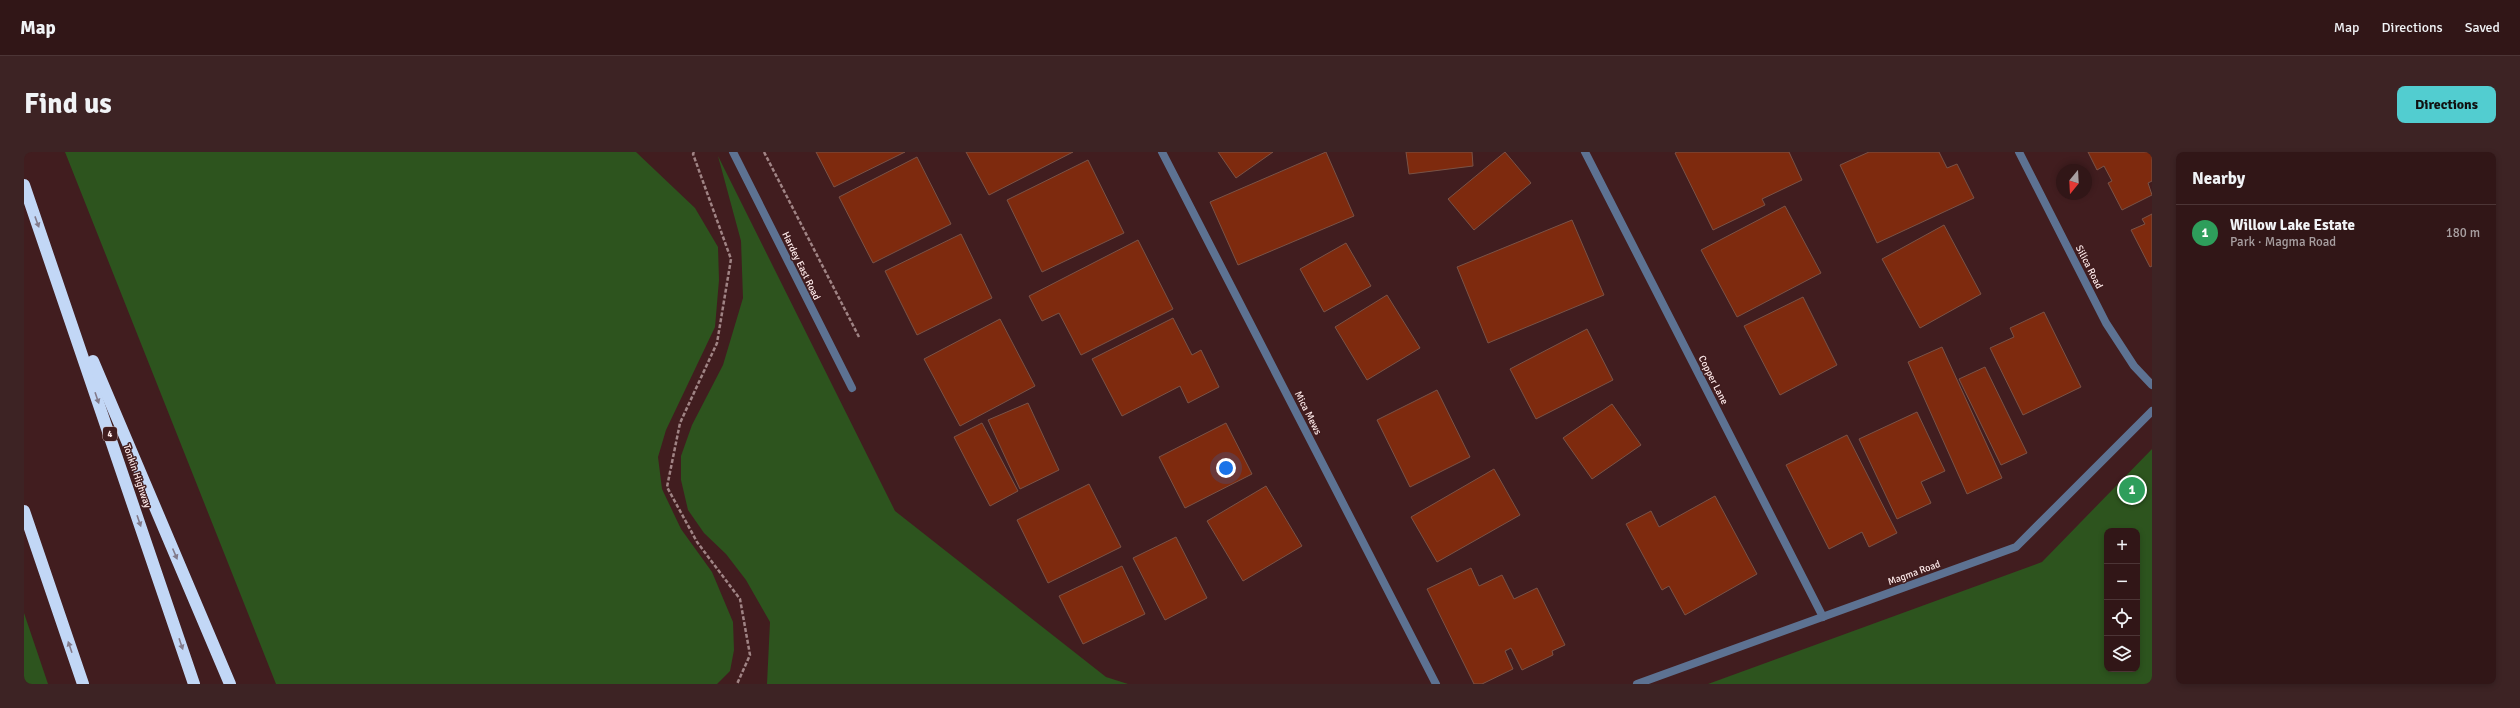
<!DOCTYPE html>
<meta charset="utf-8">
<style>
:root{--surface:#311617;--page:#3d2324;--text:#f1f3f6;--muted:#a89fa1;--line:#4c3536;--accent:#52cdd0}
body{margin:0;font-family:Signika,sans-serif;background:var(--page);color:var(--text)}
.controls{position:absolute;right:12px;bottom:12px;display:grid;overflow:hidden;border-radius:8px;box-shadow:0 2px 6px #0003}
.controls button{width:36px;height:36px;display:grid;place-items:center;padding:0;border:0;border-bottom:1px solid var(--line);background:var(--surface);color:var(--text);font:20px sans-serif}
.compass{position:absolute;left:2032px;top:12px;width:36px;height:36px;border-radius:50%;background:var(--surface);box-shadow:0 2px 6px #0003;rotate:198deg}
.you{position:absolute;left:1202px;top:316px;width:14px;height:14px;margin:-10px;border:3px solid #fff;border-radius:50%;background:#1a73e8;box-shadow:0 0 0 6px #1a73e833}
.badge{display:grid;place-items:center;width:26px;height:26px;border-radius:50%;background:var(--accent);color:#fff;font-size:13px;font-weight:700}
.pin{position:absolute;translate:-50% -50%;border:2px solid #fff;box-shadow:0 1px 4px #0006}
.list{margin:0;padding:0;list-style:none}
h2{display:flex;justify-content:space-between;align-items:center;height:52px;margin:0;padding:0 16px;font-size:17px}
h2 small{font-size:13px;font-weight:400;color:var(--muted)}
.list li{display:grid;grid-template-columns:26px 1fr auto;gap:12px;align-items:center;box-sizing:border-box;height:56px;padding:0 16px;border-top:1px solid var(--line)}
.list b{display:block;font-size:15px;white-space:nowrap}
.list p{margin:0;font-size:13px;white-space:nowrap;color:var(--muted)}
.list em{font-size:13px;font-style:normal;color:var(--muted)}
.icon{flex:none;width:22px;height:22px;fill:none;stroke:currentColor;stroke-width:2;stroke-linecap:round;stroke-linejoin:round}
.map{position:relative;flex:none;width:2128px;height:532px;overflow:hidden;border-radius:8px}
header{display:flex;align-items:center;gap:24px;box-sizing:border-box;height:56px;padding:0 20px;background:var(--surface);border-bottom:1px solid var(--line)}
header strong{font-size:19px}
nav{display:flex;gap:22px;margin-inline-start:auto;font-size:14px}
.intro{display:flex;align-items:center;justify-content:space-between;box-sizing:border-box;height:96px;padding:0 24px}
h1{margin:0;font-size:28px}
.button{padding:10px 18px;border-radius:8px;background:var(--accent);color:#111;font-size:14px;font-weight:700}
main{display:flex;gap:24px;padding:0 24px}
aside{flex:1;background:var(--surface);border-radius:8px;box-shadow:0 2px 6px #0003}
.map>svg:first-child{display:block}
.green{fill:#2d541e;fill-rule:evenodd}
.building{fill:#7e2a0e;stroke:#7a5347}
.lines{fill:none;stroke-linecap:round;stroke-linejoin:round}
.path{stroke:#a08485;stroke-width:2.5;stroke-dasharray:4 2;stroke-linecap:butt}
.minor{stroke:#5d7292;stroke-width:8}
.motorway{stroke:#c2d7f6;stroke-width:12}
.oneway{fill:#827a8a}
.labels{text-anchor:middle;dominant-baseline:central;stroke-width:3;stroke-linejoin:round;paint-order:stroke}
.shield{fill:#411d1f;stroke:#c5acad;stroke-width:1}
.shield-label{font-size:9px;font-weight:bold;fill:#feeaea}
.street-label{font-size:10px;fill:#feeaea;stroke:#411d1f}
</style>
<header>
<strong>Map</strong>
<nav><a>Map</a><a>Directions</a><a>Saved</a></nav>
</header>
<div class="intro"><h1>Find us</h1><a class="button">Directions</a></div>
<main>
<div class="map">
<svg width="2128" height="532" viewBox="0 0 2128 532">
<rect width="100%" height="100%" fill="#411d1f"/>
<g class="green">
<path d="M41,0H612L671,56L694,95L695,128L691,175L642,278L634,305L638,337L657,377L688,420L709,470L710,498L706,519L693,532H252Z"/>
<path d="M694,4L871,359L1082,525L1104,532H743L746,470L722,428L702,402L680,381L664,358L657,328V304L668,273L699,213L719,146L717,89Z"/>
<path d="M2128,297V532H1684L2018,410ZM2083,379H2113V517H2083Z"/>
<path d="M0,461L24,532H0Z"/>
</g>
<g class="building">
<path d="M792,0H881L810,35Z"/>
<path d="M942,0H1049L965,43Z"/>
<path d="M1194,0H1249L1212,26Z"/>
<path d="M1302,0L1330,64L1214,113L1186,50Z"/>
<path d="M1382,0H1448L1449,14L1385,22Z"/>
<path d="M1481,0L1507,31L1450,78L1424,47Z"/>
<path d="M1653,0H1765L1778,28L1738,47L1741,53L1689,78L1651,1Z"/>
<path d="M1845,0H1915L1923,16L1933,12L1950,46L1853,91L1816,13Z"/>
<path d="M2064,0H2128V29L2124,31L2128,43L2098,58L2084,31L2088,29L2080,14L2073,18Z"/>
<path d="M893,5L927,72L849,111L815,45Z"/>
<path d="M1064,8L1100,81L1018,120L983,48Z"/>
<path d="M1761,54L1797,121L1713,165L1677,98Z"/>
<path d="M2128,62V114L2126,115L2107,78L2121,72L2118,67Z"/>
<path d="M1548,68L1580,143L1464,191L1433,115Z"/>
<path d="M1920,73L1957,142L1896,176L1858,107Z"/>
<path d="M937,82L968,146L893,183L861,119Z"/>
<path d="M1114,88L1149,157L1057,203L1035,161L1018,169L1005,144Z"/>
<path d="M1322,91L1347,134L1300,160L1276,117Z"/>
<path d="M1363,143L1396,196L1343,228L1311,175Z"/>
<path d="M1779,145L1813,213L1756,243L1720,174Z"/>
<path d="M2020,160L2057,235L1999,263L1966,196L1990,185L1986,176Z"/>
<path d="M1149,166L1168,203L1177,198L1195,235L1164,251L1156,234L1098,264L1068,207Z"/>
<path d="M976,167L1011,234L936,274L900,207Z"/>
<path d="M1563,177L1589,228L1512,267L1486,217Z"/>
<path d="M1918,195L1978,326L1943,342L1884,210Z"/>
<path d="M1961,215L2003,301L1977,313L1935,227Z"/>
<path d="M1413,238L1446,305L1386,335L1353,268Z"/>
<path d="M1004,251L1035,318L996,337L964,268Z"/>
<path d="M1588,252L1617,293L1568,327L1539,286Z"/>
<path d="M1893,260L1921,319L1897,330L1907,351L1873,367L1835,287Z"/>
<path d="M958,271L994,339L966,354L930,285Z"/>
<path d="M1202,271L1228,322L1161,356L1135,305Z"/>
<path d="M1823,283L1873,381L1845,395L1838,380L1805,397L1762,313Z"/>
<path d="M1470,317L1496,363L1413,410L1387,365Z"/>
<path d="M1065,332L1097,395L1024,431L993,368Z"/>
<path d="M1242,334L1278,394L1219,429L1183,369Z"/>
<path d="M1691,344L1733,422L1661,463L1645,434L1638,438L1602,372L1627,359L1635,375Z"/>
<path d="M1152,385L1183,446L1141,468L1109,406Z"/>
<path d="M1098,414L1121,462L1059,492L1035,444Z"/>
<path d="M1447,416L1455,434L1478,423L1490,447L1513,436L1541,493L1528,499L1529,503L1498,518L1487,496L1481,499L1489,517L1458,532H1450L1403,437Z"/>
</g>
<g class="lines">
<g class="path">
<path d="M670,0L669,2L707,107L693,191L656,271L643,335L673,390L716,447L726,503L713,532"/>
<path d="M740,0L835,185"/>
</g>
<g class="minor">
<path d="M709,0L828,236"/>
<path d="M1138,0L1412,532"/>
<path d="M1561,0L1799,465"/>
<path d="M1995,0L2082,171L2110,214L2128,233"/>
<path d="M1613,532L1992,395L2128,259"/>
</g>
<g class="motorway">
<path d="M0,33L170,532"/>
<path d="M69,209L206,532"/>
<path d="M0,359L59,532"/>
</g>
</g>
<defs><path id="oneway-solid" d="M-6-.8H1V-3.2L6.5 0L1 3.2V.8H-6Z"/></defs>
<g class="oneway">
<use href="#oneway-solid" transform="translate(13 70) rotate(70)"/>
<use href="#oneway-solid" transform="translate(73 246) rotate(71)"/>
<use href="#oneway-solid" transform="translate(115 369) rotate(71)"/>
<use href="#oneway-solid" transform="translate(151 402) rotate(67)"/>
<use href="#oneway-solid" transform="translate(157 492) rotate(71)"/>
<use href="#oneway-solid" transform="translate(46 495) rotate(-109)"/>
</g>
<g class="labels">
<rect class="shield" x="79" y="275" width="14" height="14" rx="3"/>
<g class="shield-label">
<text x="86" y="282">4</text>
</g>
<g class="street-label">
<text transform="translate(777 114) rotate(64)">Hardey East Road</text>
<text transform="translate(2065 115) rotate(63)">Silica Road</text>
<text transform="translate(1689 228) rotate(63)">Copper Lane</text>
<text transform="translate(1284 261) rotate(63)">Mica Mews</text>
<text transform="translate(113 324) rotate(71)">Tonkin Highway</text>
<text transform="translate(1890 421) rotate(-20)">Magma Road</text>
</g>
</g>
</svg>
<div class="controls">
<button>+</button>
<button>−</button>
<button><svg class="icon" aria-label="locate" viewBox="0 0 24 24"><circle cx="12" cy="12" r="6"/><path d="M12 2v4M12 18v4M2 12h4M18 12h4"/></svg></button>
<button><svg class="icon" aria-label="layers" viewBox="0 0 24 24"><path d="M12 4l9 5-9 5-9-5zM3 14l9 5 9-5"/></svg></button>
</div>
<svg class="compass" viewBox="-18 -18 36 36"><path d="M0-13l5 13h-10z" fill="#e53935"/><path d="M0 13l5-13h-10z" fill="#a89fa1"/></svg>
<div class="you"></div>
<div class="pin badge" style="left:2108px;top:338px;background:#2e9e5b">1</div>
</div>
<aside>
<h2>Nearby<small></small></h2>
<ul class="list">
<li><span class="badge" style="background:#2e9e5b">1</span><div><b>Willow Lake Estate</b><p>Park · Magma Road</p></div><em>180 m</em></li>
</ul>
</aside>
</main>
